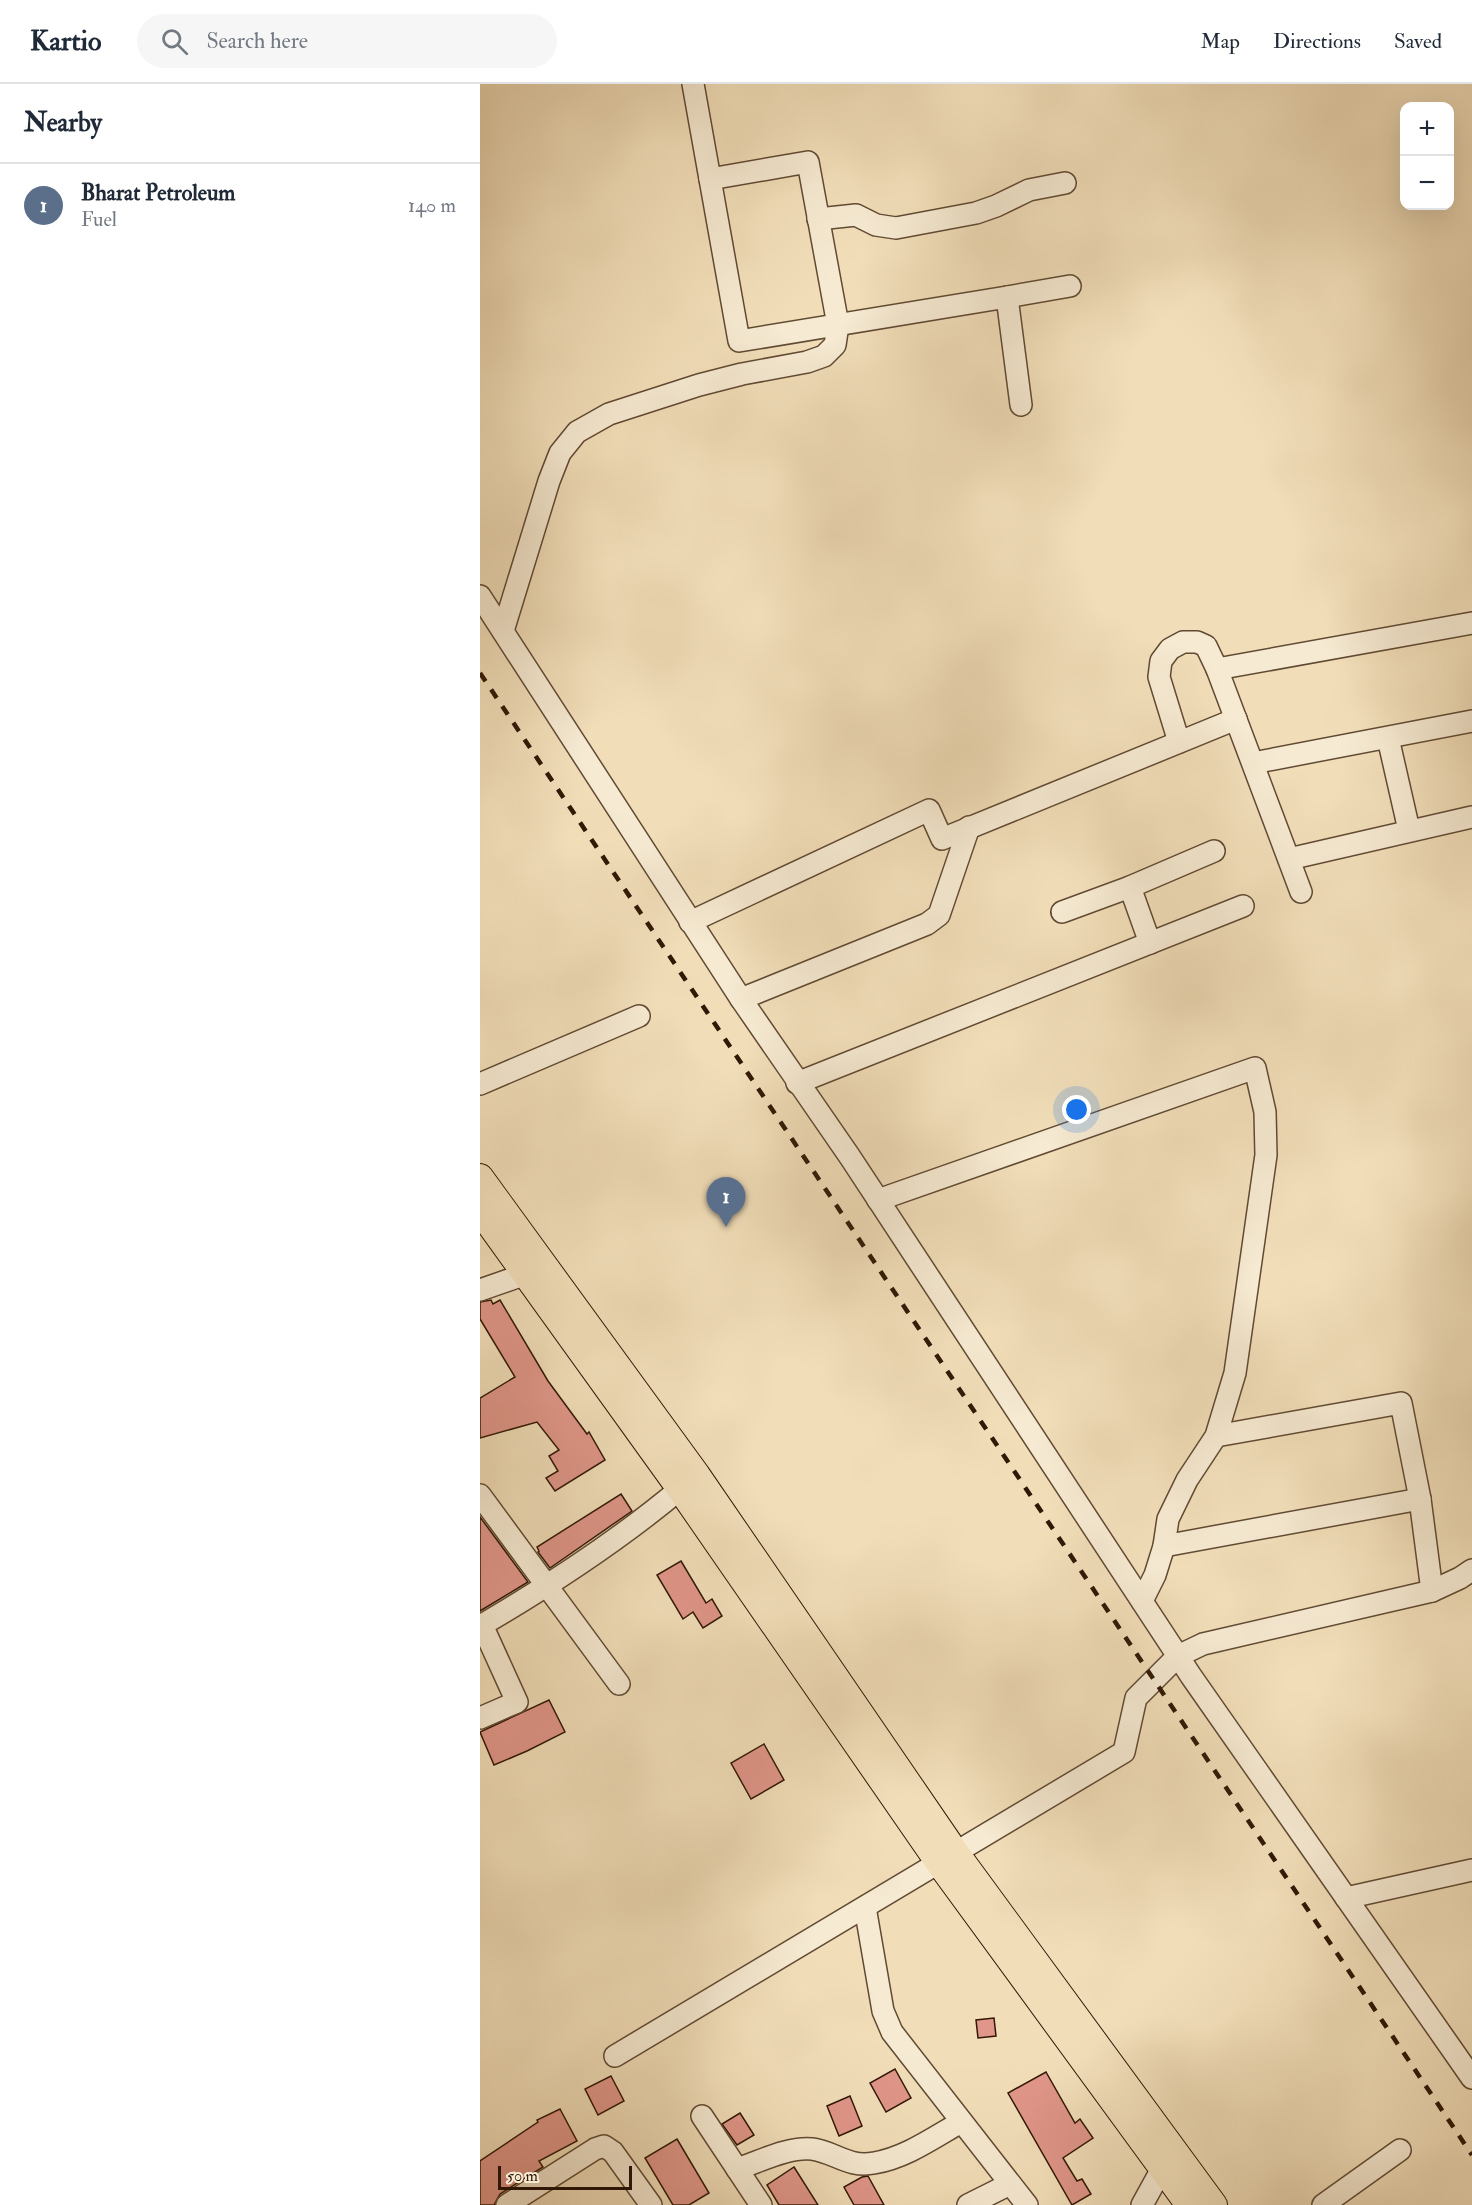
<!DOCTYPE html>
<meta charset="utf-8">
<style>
:root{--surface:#fff;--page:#f6f6f7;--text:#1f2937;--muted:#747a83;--line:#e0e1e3;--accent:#0f766e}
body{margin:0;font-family:"IM FELL Double Pica",serif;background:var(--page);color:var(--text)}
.controls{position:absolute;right:18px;top:18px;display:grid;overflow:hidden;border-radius:12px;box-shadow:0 6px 24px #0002}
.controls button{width:54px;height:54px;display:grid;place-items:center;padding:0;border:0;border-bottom:2px solid var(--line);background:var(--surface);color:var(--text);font:30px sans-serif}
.scale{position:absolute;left:18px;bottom:15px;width:134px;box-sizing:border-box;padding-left:6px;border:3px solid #311806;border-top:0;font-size:16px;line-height:21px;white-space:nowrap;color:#311806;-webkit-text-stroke:4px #f6ead2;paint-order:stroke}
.you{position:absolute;left:597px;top:1026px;width:21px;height:21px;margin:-15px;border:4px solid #fff;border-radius:50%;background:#1a73e8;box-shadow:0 0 0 9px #1a73e833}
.badge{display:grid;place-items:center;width:39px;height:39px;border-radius:50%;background:var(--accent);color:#fff;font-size:20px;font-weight:700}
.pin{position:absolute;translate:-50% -50px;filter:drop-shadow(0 2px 3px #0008)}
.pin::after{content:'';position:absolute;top:32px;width:21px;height:18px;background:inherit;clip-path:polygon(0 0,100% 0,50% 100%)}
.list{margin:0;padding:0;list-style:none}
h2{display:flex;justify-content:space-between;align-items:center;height:78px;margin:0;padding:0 24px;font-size:26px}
h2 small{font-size:20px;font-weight:400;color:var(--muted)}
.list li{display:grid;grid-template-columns:39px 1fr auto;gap:18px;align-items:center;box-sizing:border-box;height:84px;padding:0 24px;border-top:2px solid var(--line)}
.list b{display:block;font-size:22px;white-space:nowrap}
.list p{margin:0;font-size:20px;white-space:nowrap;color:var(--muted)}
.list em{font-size:20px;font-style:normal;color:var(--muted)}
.icon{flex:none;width:33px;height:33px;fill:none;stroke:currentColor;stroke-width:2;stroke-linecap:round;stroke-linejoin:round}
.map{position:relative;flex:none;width:992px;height:2121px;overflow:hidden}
header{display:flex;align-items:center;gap:36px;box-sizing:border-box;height:84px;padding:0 30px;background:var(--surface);border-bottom:2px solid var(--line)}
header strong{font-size:28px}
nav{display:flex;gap:33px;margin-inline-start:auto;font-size:21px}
.search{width:420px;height:54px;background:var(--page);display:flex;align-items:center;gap:15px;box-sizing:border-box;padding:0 21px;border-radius:33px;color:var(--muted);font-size:22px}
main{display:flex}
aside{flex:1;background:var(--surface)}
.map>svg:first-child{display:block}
.building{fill:#e09689;stroke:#311806;stroke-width:1.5}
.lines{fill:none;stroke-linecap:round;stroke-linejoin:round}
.minor-casing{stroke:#614a33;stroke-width:24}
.major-casing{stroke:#311806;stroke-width:28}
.minor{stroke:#f6ead2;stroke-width:21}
.major{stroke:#f1deb9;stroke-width:26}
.rail{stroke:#311806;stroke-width:4.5;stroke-dasharray:10 10;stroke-linecap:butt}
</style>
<header>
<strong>Kartio</strong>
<div class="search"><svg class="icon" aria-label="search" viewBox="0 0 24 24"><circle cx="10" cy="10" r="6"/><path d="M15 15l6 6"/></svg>Search here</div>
<nav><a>Map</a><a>Directions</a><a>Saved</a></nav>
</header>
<main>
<aside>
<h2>Nearby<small></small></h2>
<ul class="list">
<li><span class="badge" style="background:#5c6f8a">1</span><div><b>Bharat Petroleum</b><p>Fuel</p></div><em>140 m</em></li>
</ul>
</aside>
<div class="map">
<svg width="992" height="2121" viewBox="0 0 992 2121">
<rect width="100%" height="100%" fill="#f1deb9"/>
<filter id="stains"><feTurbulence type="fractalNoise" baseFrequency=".00333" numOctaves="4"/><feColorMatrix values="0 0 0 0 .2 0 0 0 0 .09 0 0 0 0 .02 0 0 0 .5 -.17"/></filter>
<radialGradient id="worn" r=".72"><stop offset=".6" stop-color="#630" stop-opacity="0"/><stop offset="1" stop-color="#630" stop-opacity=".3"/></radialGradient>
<g class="building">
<path d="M11,1216L13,1220L20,1216L68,1297L107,1350L109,1348L125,1376L75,1407L66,1394L78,1387L69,1372L79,1366L57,1338L0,1354V1314L35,1293L0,1235V1218Z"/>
<path d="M141,1410L152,1427L70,1484L58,1468L59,1467L57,1463Z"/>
<path d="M0,1433L48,1498L0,1527Z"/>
<path d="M201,1477L226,1519L232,1515L242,1532L223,1544L213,1528L203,1535L177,1491Z"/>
<path d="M69,1616L85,1648L47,1667L14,1681L0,1648Z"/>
<path d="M284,1660L304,1696L271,1715L251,1679Z"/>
<path d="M514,1934L516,1952L498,1954L496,1936Z"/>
<path d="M415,1985L431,2014L406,2028L390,1999Z"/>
<path d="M566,1988L595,2039L600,2035L613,2054L583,2074L597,2097L602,2095L611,2110L592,2121L528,2009Z"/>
<path d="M131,1992L144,2017L118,2031L105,2005Z"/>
<path d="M370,2012L382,2042L359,2052L347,2022Z"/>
<path d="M80,2025L97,2057L59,2077L63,2083L20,2110L14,2121H0V2077L58,2038L57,2036Z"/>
<path d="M260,2029L274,2051L257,2061L242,2040Z"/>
<path d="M197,2055L229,2109L209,2121H193L165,2074Z"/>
<path d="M314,2083L338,2121H299L287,2101Z"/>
<path d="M388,2092L404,2121H374L364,2103L382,2093Z"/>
</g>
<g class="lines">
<defs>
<g id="minor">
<path d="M213,0L259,257L527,213L541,321"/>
<path d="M338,135L376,131L396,141L416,144L496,129L516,122L549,106L585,99"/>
<path d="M527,213L590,202"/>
<path d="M0,512L261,915L370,1073L711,1592L992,1994"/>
<path d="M23,547L69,397L80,369L97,348L129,330L219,301L262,290L327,278L344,272L355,261L358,241L328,78L230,95"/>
<path d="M737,585L992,539"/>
<path d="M908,654L929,746"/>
<path d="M699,658L679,593L681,577L690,565L703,558H717L726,562L737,585L821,808"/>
<path d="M773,679L992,637"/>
<path d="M809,775L992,733"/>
<path d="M650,803L670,859"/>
<path d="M582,828L650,803L734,767"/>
<path d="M210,838L449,726L462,755L756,635"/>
<path d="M261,915L447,840L459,831L489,743"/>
<path d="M317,999L763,822"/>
<path d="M0,1000L159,932"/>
<path d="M398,1116L775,984L785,1028L786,1071L755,1289L736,1352L707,1396L688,1435L684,1462L675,1491L662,1517"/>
<path d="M0,1206L46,1190"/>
<path d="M736,1352L921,1319L940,1415L952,1507"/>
<path d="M0,1411L139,1600"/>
<path d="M684,1462L940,1415"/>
<path d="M0,1634L37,1618L2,1541C72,1500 138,1457 200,1405"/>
<path d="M866,1814L992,1786"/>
<path d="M385,1823L403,1927L412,1948L547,2121"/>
<path d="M135,1972L644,1668L656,1614L698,1572L723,1560L952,1507L980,1494L992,1486"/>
<path d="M222,2032L281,2121"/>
<path d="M257,2085C281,2077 307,2063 332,2065C355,2068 368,2084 394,2079C425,2074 453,2054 481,2038"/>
<path d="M27,2121L115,2065L124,2062L133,2068L171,2121"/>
<path d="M488,2121L530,2100"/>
<path d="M662,2121L689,2072"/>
<path d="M843,2121L920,2066"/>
</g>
<g id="major">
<path d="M0,1093L217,1391L476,1769L734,2121"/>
<path d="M0,1127L200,1405L459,1779L709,2121"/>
</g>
</defs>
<use href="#minor" class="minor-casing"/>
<use href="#major" class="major-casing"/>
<use href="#minor" class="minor"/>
<use href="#major" class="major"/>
<path class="rail" d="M0,589L992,2071"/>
</g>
<rect width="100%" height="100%" filter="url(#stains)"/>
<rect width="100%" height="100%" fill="url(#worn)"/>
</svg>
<div class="controls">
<button>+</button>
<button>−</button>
</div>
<div class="scale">50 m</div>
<div class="you"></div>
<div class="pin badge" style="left:246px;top:1143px;background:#5c6f8a">1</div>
</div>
</main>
